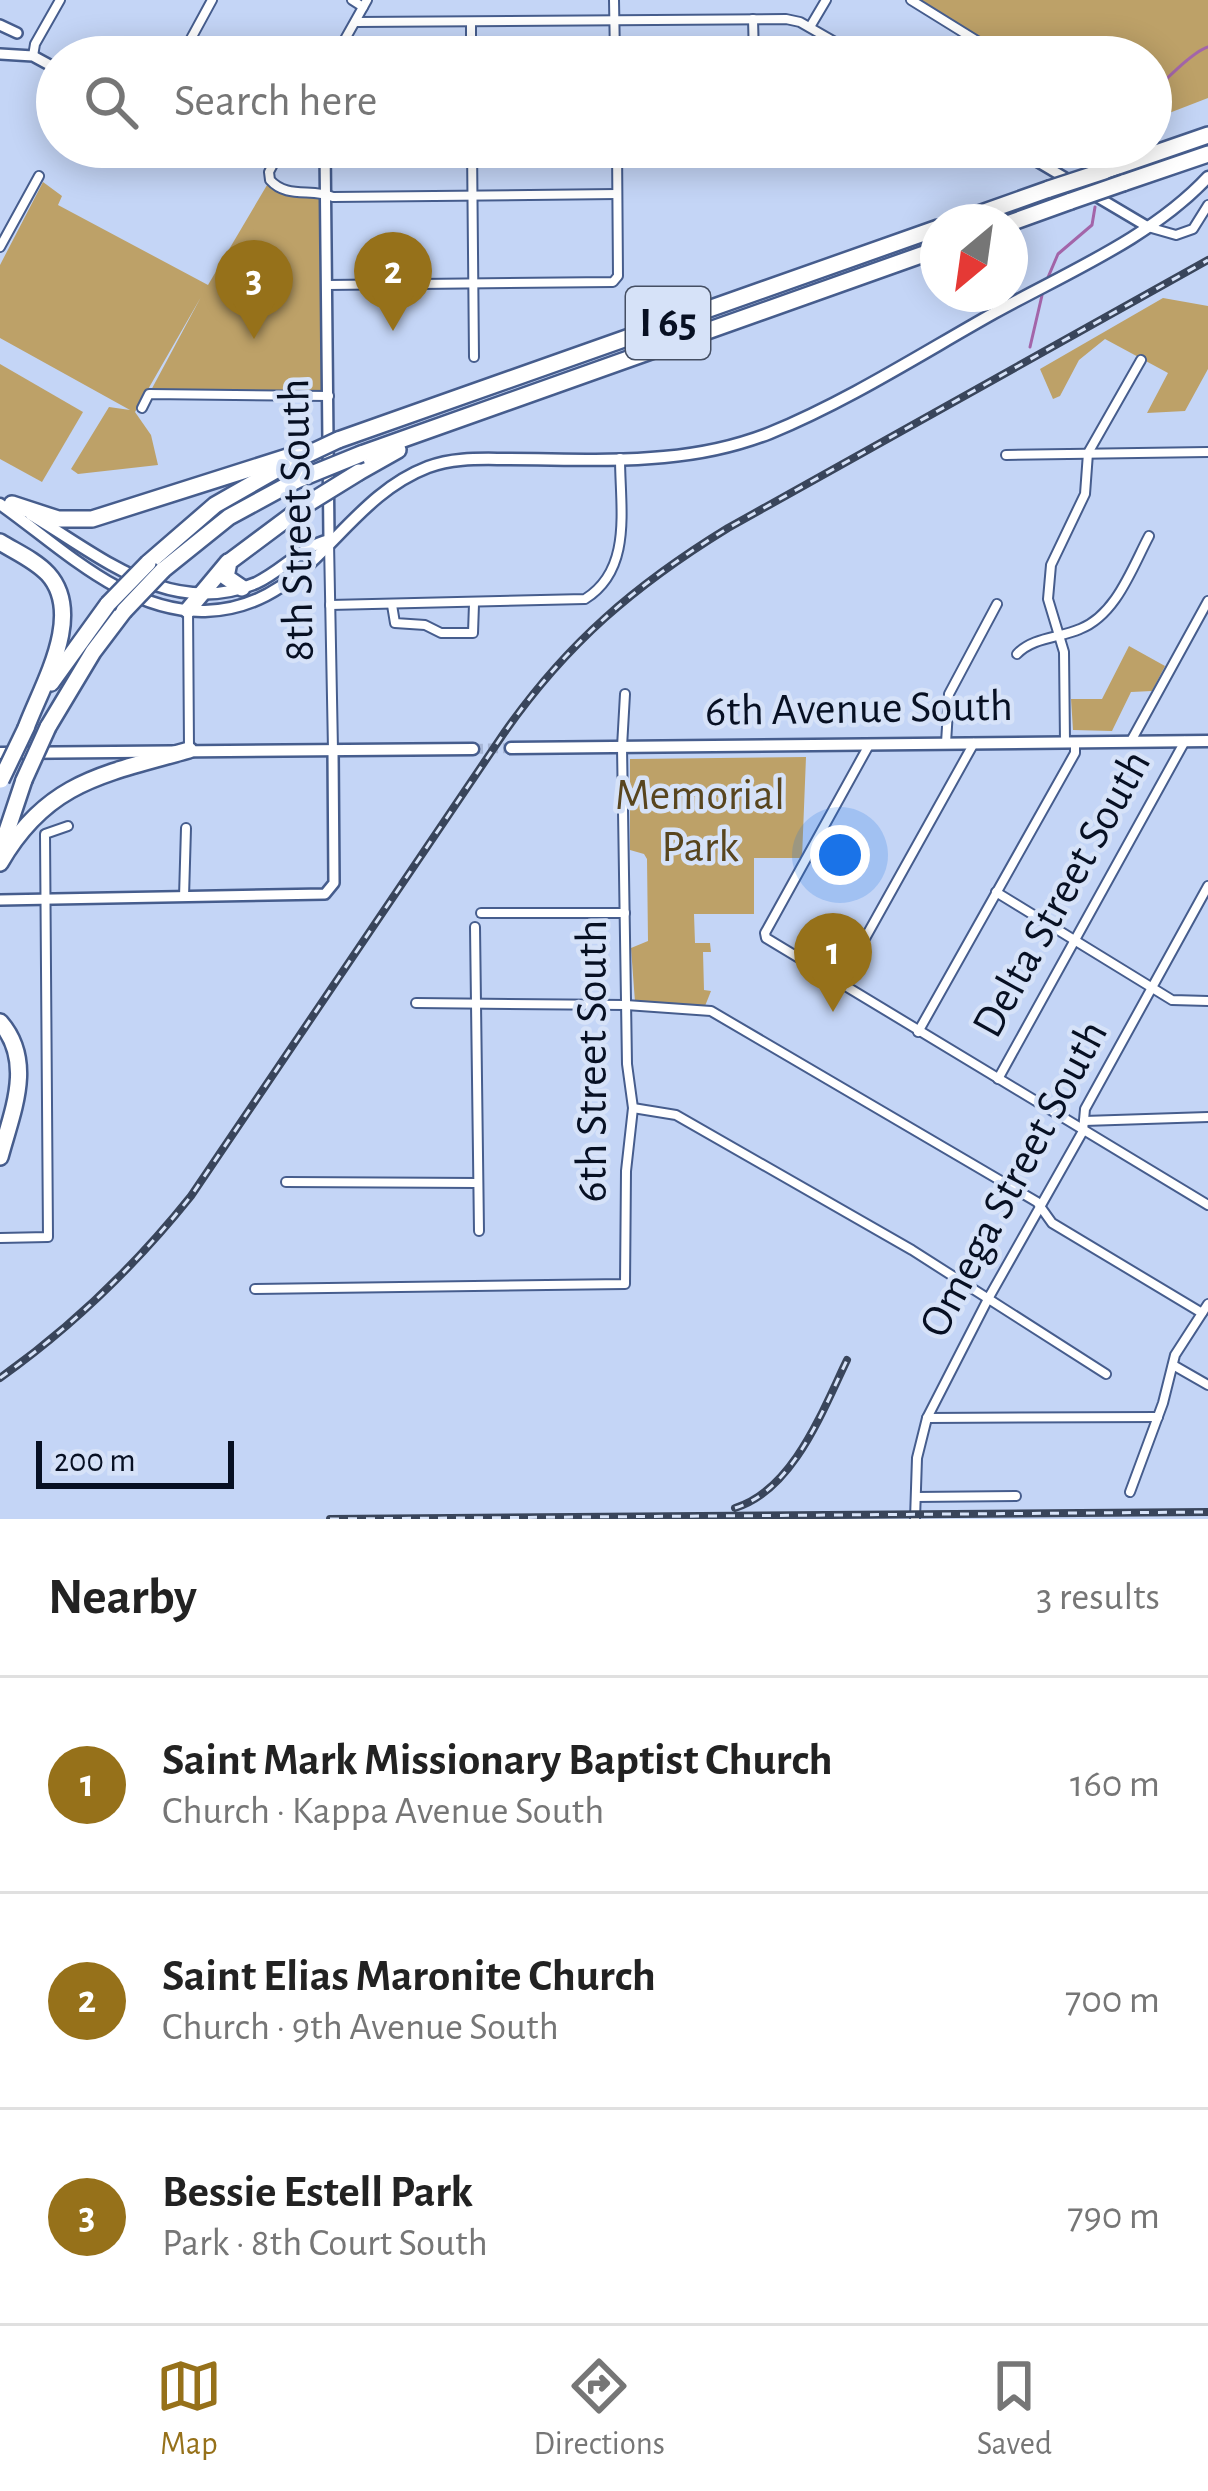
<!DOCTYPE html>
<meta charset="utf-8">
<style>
:root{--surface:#fff;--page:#f6f6f6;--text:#222;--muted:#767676;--line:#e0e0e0;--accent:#96711a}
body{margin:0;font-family:"Alegreya Sans",sans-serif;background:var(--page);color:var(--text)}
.compass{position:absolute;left:920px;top:204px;width:108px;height:108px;border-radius:50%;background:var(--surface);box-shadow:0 6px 30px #0003;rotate:209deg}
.scale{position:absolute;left:36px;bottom:30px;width:198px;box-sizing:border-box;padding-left:12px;border:6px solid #071023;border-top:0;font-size:33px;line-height:42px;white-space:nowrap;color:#071023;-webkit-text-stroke:9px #d6e2f8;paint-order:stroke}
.you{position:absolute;left:840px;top:855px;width:42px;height:42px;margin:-30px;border:9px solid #fff;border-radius:50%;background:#1a73e8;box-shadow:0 0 0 18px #1a73e833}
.badge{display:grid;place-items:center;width:78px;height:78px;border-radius:50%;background:var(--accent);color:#fff;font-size:39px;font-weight:700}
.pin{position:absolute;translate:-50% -99px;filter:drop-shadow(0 3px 6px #0008)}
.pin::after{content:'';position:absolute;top:63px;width:42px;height:36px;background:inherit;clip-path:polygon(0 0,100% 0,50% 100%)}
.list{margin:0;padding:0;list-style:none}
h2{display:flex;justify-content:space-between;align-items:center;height:156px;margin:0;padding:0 48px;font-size:51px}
h2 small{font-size:39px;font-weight:400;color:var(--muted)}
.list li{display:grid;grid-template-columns:78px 1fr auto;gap:36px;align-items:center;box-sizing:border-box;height:216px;padding:0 48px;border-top:3px solid var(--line)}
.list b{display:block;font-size:45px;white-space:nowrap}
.list p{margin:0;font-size:39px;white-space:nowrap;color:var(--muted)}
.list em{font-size:39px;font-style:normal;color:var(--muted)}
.icon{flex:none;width:66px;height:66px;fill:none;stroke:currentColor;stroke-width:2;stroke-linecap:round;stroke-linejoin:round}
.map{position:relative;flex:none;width:1208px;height:1519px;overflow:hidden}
.search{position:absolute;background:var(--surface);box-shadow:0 6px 30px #0003;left:36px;right:36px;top:36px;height:132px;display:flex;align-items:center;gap:30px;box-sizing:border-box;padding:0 42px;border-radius:66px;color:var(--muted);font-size:45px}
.sheet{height:804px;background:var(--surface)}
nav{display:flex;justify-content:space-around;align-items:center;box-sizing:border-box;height:168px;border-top:3px solid var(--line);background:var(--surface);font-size:33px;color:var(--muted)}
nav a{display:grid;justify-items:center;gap:6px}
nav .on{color:var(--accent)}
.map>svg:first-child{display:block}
.green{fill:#bda168}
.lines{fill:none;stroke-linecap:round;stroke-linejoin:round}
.stream{stroke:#a365a9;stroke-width:3}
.secondary-tunnel{stroke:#a8b7d6;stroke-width:10;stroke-dasharray:10 5;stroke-linecap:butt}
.minor-casing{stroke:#465d8d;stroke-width:12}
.tertiary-casing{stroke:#465d8d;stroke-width:14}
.secondary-casing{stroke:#465d8d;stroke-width:15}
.motorway-casing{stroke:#465d8d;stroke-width:20}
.minor{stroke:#fff;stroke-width:8}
.tertiary{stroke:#fff;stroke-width:9}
.secondary{stroke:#fff;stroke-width:10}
.motorway{stroke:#fff;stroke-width:15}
.rail-casing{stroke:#39455b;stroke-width:8}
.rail{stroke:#d6e2f8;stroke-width:3;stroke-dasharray:9;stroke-linecap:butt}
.motorway-bridge-casing{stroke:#465d8d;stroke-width:20;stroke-linecap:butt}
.motorway-bridge{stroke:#fff;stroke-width:15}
.labels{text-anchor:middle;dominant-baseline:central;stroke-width:9;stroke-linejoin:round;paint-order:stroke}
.shield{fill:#d6e2f8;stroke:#454f63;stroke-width:3}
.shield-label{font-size:42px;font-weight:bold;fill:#071023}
.street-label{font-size:45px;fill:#071023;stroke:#d6e2f8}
.park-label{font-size:45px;fill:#58451e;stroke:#d6e2f8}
</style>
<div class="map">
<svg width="1208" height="1519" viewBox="0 0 1208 1519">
<rect width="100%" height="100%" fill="#c4d5f6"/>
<g class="green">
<path d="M920,0H1208V98L1151,120V57H1011Z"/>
<path d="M270,180L277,188L326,194L329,396L149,394L201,297L135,412L151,435L158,465L78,474L71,469L109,407L130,410L0,338V265L43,182L62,196L58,205L208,285Z"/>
<path d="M1163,298L1208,306V369L1185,411L1147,413L1168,373L1105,339L1079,360L1060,396L1053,399L1040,369Z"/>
<path d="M0,364L83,412L42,482L0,459Z"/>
<path d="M1129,646L1165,666L1152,691L1131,692L1112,731L1073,730L1071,699H1102Z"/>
<path d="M806,757L802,858H754V914H694L695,943H710L711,952H703L704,990L711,991L705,1006L635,1002L631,948L648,941L647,859L644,854L630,850V759Z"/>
</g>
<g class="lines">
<g class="stream">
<path d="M1151,96C1161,83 1194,51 1208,47"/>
<path d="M1046,282L1058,254L1092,225L1095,207"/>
<path d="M1030,347L1043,291"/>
</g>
<path class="secondary-tunnel" d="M473,749L511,748"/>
<defs>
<g id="minor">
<path d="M352,0L363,7"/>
<path d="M614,0L615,57"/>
<path d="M911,0L1003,57"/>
<path d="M753,19L754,57"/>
<path d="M356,22L786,19L800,22L861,57"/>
<path d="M471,22V57"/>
<path d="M810,27L826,0"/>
<path d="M33,56L35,44L60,0"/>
<path d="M181,57L212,0"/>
<path d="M335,57L367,0"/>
<path d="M282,147L269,172L270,180C287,199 311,188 333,197L617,194"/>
<path d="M472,147L474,357"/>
<path d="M1148,227L1176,235L1193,229L1208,205"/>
<path d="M0,247L39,176"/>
<path d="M327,285L613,282L618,276L617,147"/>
<path d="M142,408L149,394L329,396"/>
<path d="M1006,455L1208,452"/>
<path d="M329,542L333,750"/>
<path d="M330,605L585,599C633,569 620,508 620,458"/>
<path d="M392,605L395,623L425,625L441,633H473L474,604"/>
<path d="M188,607L189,748"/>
<path d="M1017,654C1033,637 1060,638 1080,629C1116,615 1132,568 1149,536"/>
<path d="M1131,741L1208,601"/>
<path d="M1065,742L1064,652L1048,599L1051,565L1085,494L1088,453L1141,360"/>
<path d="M946,743L949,694L997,604"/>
<path d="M869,745L765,933L766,938L1208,1205"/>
<path d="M996,892L1172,1000L1208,1001"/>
<path d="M184,897L186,828"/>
<path d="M481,913H625"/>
<path d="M475,927L479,1231"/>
<path d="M839,985L974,743"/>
<path d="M416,1003L626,1005L711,1011L1037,1202L1052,1223L1202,1313"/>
<path d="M918,1032L1075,753V742"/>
<path d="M998,1079L1185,741"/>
<path d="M633,1108L676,1115L912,1250L1106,1374"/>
<path d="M1084,1121L1208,1117"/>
<path d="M286,1182L478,1183"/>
<path d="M0,1238L48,1237L45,834L68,826"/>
<path d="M255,1289L625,1284L626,1171L633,1108L627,1064L622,747L625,694"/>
<path d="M1173,1365L1208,1385"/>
<path d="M927,1418L1158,1417"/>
<path d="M1130,1492L1163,1403L1175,1355L1208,1304"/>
<path d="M916,1497L1016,1496"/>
<path d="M915,1519L917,1458L927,1418L988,1299L1083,1131L1085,1109L1208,886"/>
</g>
<g id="tertiary">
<path d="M0,25L17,33"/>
<path d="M0,54L33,56L57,69"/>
<path d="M325,147L329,540"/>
<path d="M1013,147L1148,227"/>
<path d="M0,900L325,894L334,883L333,750"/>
</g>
<g id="secondary">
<path d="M0,504C61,547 126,613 205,611C311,608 339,501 428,467C454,457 482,459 509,459C560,459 613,462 664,457C699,454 737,446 770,433C848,401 921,354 994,313C1066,273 1151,238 1208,177"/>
<path d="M31,515C101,556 170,619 256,583C282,571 301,547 329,540"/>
<path d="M511,748L1208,741"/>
<path d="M0,753L473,749"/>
</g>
<g id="motorway">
<path d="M1104,171L1208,135"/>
<path d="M1123,183L1208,154"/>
<path d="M956,222L1049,189"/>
<path d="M1010,223L1071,201"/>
<path d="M338,440L938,228"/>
<path d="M361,454L938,249"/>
<path d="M359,472L398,450"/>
<path d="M12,504L58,519H92L303,452"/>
<path d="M0,542C16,552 35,560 48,574C85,615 42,685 26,728"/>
<path d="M148,563L215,505L285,465"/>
<path d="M163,570L229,517L297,480"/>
<path d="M242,588L226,577L229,562L304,506"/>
<path d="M188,610L228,562"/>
<path d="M51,683L108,604"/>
<path d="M48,727L93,652L124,611"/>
<path d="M2,846L24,780"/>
<path d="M0,863C47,781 105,774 189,750"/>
<path d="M0,1022C35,1062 12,1112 0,1157"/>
</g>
</defs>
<use href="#minor" class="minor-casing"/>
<use href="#tertiary" class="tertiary-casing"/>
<use href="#secondary" class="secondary-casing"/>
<use href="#motorway" class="motorway-casing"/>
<use href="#minor" class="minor"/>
<use href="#tertiary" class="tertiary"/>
<use href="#secondary" class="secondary"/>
<use href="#motorway" class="motorway"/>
<defs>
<g id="rail">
<path d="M0,1378C73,1326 135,1266 191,1196L504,733C567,643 635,585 728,528L1208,260"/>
<path d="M735,1508C793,1490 822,1412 847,1360"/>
<path d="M330,1519L1208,1512"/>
</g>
</defs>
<use href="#rail" class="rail-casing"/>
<use href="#rail" class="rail"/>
<defs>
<g id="motorway-bridge">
<path d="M1049,189L1104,171"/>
<path d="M1071,201L1123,183"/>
<path d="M304,456L338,440"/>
<path d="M297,480L361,454"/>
<path d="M304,506L359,472"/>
<path d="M108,604L148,563"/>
<path d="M124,611L163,570"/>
<path d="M1,780L26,728"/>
<path d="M24,780L48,727"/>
</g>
</defs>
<use href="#motorway-bridge" class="motorway-bridge-casing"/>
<use href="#motorway-bridge" class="motorway-bridge"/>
</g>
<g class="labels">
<rect class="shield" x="626" y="287" width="84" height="72" rx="9"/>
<g class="shield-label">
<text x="668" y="323">I 65</text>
</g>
<g class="street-label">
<text transform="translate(297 520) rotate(-91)">8th Street South</text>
<text transform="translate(859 709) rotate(-1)">6th Avenue South</text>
<text transform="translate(1062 894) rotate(-61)">Delta Street South</text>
<text transform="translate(592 1061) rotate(-90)">6th Street South</text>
<text transform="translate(1014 1179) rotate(-62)">Omega Street South</text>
</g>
<g class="park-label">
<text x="700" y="795">Memorial<tspan x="700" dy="52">Park</tspan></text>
</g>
</g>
</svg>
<svg class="compass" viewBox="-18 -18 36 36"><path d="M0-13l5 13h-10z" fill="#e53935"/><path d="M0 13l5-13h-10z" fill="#767676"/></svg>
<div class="scale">200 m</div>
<div class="you"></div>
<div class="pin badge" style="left:833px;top:1012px">1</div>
<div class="pin badge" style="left:393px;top:331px">2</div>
<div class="pin badge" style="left:254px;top:339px">3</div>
<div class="search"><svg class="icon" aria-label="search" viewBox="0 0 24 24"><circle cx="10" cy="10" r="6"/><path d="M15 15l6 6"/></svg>Search here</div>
</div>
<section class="sheet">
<h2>Nearby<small>3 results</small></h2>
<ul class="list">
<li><span class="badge">1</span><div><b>Saint Mark Missionary Baptist Church</b><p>Church · Kappa Avenue South</p></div><em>160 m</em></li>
<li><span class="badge">2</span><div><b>Saint Elias Maronite Church</b><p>Church · 9th Avenue South</p></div><em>700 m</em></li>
<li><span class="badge">3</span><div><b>Bessie Estell Park</b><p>Park · 8th Court South</p></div><em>790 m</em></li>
</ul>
</section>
<nav>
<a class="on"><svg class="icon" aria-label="map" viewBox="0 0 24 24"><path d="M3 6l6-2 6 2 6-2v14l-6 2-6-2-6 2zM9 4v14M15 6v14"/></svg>Map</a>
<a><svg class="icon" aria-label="directions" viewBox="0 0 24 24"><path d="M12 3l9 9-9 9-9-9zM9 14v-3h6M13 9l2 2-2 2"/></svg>Directions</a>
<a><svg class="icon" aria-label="saved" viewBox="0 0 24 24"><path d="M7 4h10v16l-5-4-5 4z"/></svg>Saved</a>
</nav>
